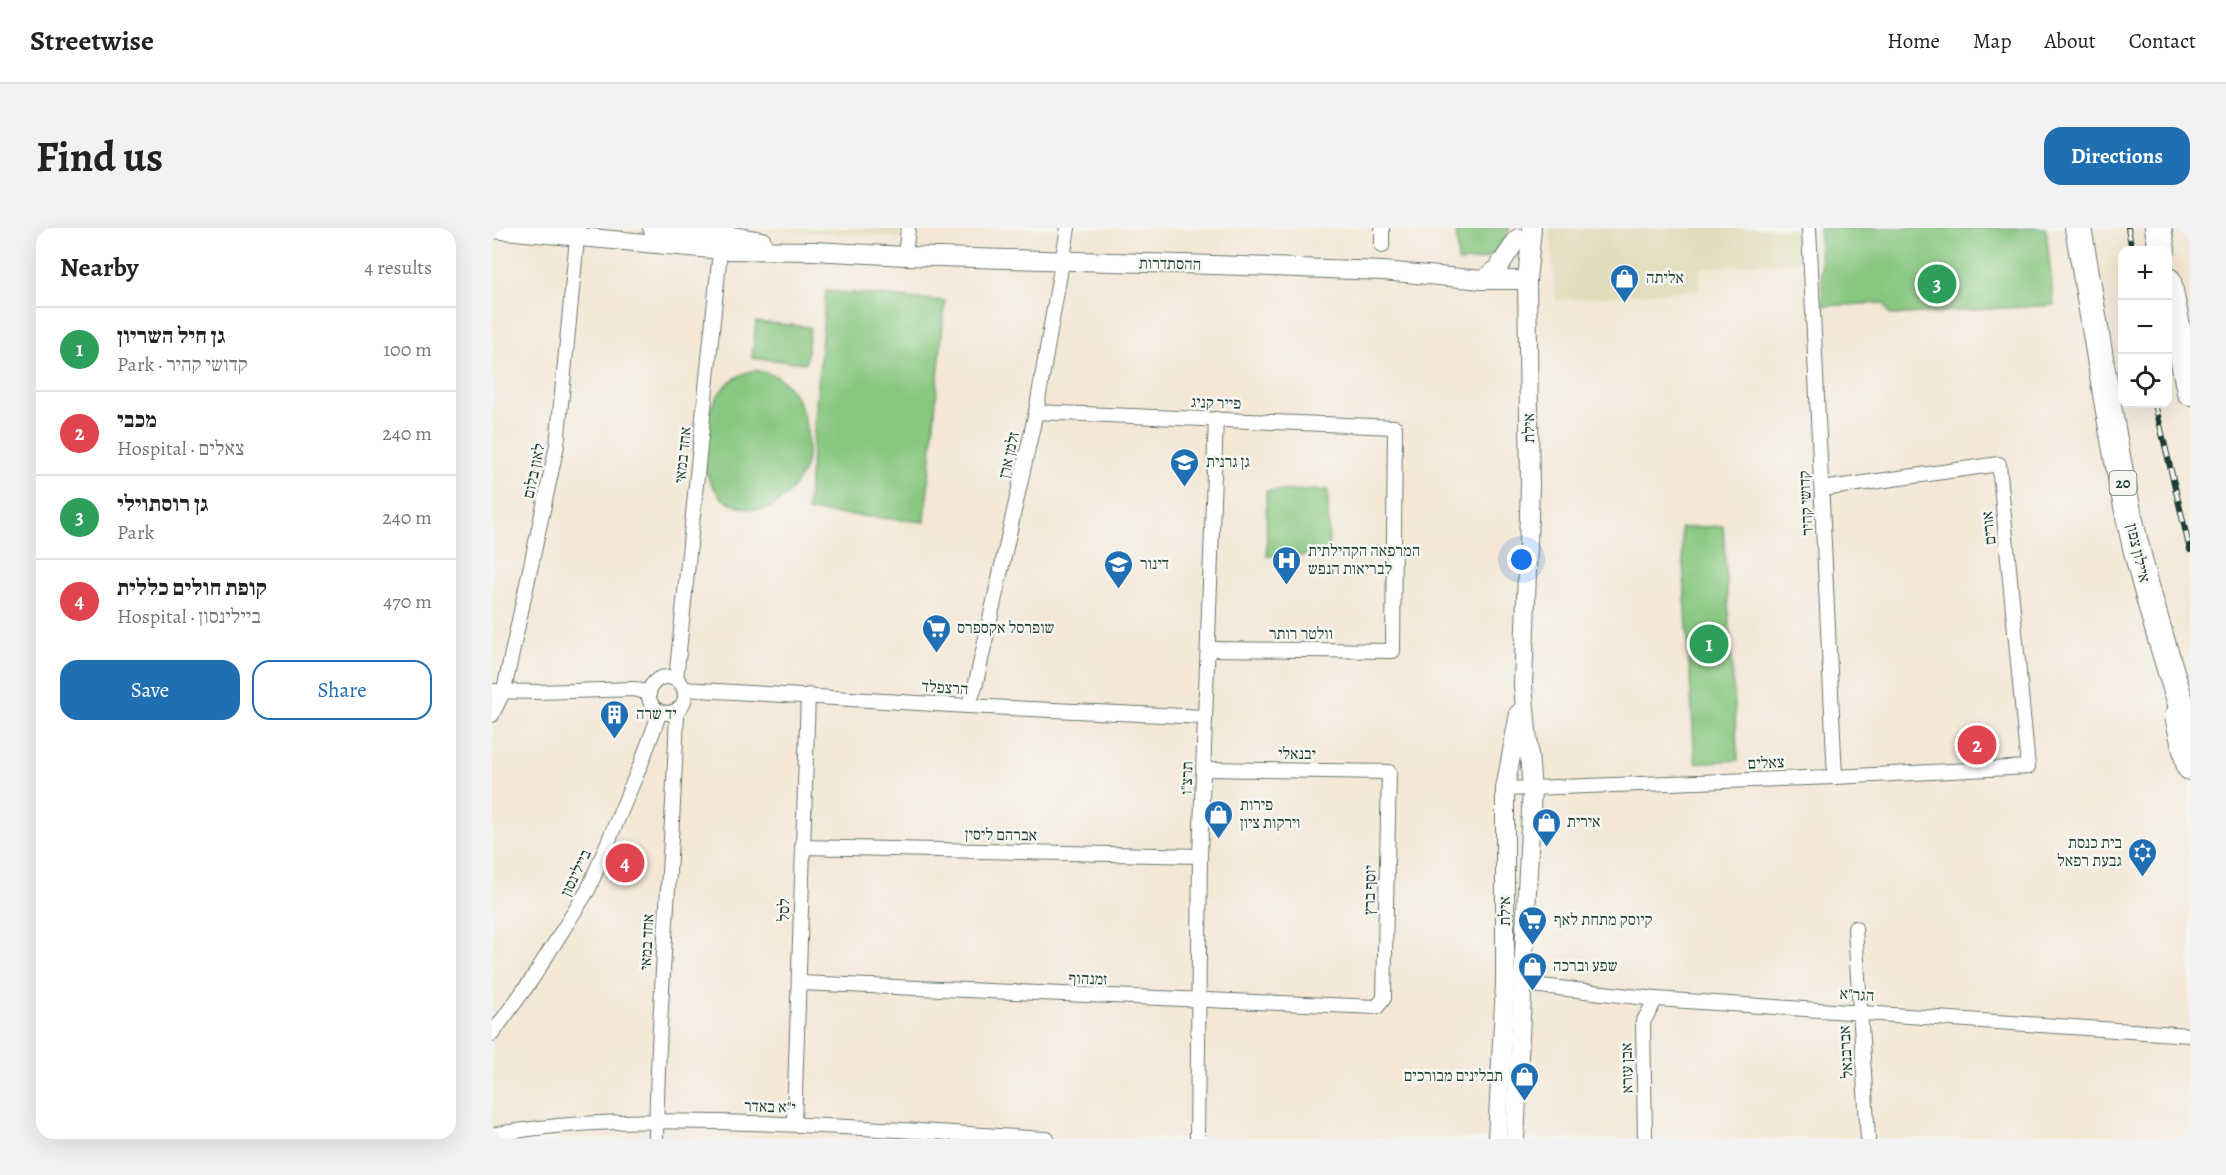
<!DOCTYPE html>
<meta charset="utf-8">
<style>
:root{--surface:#fff;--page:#f2f2f2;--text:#222;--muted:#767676;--line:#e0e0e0;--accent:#1f6fb2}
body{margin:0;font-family:Alegreya,"Frank Ruhl Libre",serif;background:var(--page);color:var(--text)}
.controls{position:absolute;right:18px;top:18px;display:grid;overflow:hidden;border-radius:12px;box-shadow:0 6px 24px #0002}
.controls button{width:54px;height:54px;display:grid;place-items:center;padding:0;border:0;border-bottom:2px solid var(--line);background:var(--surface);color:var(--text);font:30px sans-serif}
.you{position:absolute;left:1030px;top:332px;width:21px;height:21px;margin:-15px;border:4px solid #fff;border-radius:50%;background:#1a73e8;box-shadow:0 0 0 9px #1a73e833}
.badge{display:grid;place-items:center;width:39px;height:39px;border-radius:50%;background:var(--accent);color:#fff;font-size:20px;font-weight:700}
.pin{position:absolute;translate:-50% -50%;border:3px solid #fff;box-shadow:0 2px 6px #0006}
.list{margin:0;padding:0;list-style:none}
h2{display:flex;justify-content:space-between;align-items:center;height:78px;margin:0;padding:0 24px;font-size:26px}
h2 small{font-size:20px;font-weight:400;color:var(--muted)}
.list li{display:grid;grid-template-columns:39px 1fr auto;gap:18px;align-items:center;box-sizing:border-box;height:84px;padding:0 24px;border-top:2px solid var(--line)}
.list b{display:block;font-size:22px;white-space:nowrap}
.list p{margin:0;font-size:20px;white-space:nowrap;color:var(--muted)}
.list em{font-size:20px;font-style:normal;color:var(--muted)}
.actions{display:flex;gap:12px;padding:18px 24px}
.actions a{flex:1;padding:14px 0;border:2px solid var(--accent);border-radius:18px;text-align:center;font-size:21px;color:var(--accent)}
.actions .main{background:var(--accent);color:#fff}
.icon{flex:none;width:33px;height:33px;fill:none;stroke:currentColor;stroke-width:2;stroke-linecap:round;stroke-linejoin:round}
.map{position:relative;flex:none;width:1698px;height:911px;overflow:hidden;border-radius:18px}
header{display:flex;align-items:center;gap:36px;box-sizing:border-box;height:84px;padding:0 30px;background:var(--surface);border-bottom:2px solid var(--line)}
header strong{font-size:28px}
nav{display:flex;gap:33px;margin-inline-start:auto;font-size:21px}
.intro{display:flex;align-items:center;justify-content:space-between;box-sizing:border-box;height:144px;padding:0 36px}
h1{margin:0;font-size:42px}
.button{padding:15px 27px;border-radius:18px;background:var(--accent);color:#fff;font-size:21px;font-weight:700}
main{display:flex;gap:36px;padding:0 36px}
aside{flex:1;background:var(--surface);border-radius:18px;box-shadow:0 6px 24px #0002}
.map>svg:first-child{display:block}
.built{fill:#e1dcba}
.green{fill:#87c77f;stroke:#53825a;stroke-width:1.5}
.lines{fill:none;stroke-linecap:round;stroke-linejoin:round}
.minor-casing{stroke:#6a786c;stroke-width:16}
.tertiary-casing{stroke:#6a786c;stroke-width:20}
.motorway-casing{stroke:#6a786c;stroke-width:28}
.minor{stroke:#fff;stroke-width:14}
.tertiary{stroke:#fff;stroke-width:18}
.motorway{stroke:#fff;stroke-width:26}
.rail-casing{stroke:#1f3d34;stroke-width:6}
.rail{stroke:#f6f6f2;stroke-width:4;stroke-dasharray:11;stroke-linecap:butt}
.labels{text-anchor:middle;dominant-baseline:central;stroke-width:5;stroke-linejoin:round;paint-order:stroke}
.shield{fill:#f6f6f2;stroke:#60746d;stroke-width:1.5}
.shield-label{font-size:15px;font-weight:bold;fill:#1f3d34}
.street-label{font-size:16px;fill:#1f3d34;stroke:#f6f6f2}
.poi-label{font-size:16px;fill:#1f3d34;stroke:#f6f6f2;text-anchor:start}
</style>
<header>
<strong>Streetwise</strong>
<nav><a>Home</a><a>Map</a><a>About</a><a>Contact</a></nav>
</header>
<div class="intro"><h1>Find us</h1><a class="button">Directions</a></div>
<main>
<aside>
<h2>Nearby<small>4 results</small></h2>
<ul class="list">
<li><span class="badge" style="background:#2e9e5b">1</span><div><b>גן חיל השריון</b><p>Park · קדושי קהיר</p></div><em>100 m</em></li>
<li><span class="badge" style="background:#e0444e">2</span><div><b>מכבי</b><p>Hospital · צאלים</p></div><em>240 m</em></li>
<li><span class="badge" style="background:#2e9e5b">3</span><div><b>גן רוסתוילי</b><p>Park</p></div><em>240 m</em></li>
<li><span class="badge" style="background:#e0444e">4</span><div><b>קופת חולים כללית</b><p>Hospital · ביילינסון</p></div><em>470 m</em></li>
</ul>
<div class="actions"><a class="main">Save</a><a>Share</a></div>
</aside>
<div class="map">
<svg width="1698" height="911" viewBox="0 0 1698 911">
<rect width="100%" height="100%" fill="#f6f6f2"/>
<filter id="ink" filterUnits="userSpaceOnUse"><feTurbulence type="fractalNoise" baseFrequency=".0167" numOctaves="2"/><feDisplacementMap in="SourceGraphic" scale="12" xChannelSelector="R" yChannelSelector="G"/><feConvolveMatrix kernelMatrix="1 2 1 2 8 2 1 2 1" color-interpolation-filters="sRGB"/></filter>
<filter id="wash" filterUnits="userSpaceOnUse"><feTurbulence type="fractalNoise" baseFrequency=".008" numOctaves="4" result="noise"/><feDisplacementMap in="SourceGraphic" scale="24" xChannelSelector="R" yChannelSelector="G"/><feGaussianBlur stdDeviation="1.35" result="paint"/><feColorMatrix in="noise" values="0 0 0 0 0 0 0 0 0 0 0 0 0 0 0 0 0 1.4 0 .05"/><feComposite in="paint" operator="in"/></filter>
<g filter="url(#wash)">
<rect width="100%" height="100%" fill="#f4e7d5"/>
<g class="built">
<path d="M268,0H408L407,10Z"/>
<path d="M1058,0H1304L1306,33L1210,40L1207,62L1064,72Z"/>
</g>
<g class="green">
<path d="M964,0H1018C1003,30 998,32 966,34Z"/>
<path d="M1327,0H1554L1562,77L1398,87L1392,75L1331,78Z"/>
<path d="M334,63L453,73L433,294L315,283Z"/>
<path d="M264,94L318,99L314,135L260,130Z"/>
<path d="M262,142C269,144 278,145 284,148C312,166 321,210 313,239C309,252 290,275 277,280C270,283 257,282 250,279C230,273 227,270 217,251C213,242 208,230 209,220C211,195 222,162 245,149C250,146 257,144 262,142Z"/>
<path d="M836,262L837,327L775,328L774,263Z"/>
<path d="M1231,298L1246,532L1203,535L1189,300Z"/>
</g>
</g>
<g filter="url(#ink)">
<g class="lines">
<defs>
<g id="minor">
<path d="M890,0V18"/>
<path d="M1317,0L1343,549"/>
<path d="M413,28L416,0"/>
<path d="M544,184L903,199L901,423L716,421"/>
<circle cx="175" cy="467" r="18"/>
<path d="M184,452L229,14"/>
<path d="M192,461L476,478L713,489"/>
<path d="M0,463L46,464L142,461L157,465"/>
<path d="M476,478L483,459L544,184L576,0"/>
<path d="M0,487L12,462L65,217L86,0"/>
<path d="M1013,561L1343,549L1536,539L1507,236L1330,261"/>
<path d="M310,619L708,628"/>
<path d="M1363,700L1376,911"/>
<path d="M307,755L885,779L892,770L897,544L712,541"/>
<path d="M1031,756L1164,771L1698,807"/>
<path d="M0,806L40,751L96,662L150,533L168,484"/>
<path d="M302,896L316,467"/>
<path d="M0,907C86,891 172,892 259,895C357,898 456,905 555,911"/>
<path d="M164,911C166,768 181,625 185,482"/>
<path d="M705,911L708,628L724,191"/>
<path d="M1153,911L1151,794L1164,771"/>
</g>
<g id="tertiary">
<path d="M160,0L229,6L270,13"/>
<path d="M0,1L230,22L322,23L413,28L722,37L891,43L991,52H1035"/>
<path d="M991,52L1006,40L1026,10"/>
<path d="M1005,911L1013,755V561L1027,485"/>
<path d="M1023,911L1040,561L1031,457L1038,258L1035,52L1040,0"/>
</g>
<g id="motorway">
<path d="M1586,0C1605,105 1619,211 1643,315C1658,379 1678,442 1698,504"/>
<path d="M1666,0L1670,22"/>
<path d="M1676,53L1698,164"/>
<path d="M1686,488L1698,539"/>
</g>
</defs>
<use href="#minor" class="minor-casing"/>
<use href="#tertiary" class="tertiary-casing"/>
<use href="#motorway" class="motorway-casing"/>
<use href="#minor" class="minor"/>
<use href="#tertiary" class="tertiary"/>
<use href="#motorway" class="motorway"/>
<defs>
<g id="rail">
<path d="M1636,0L1640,22"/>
<path d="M1663,176L1698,322"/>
</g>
</defs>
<use href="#rail" class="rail-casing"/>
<use href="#rail" class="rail"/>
</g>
</g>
<defs>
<symbol id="shop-pin" viewBox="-11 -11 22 30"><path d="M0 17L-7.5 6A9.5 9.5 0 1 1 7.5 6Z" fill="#1f6fb2" stroke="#f6f6f2"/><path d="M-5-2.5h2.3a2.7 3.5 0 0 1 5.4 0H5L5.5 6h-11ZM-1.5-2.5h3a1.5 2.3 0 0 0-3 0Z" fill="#fff"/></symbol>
<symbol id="school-pin" viewBox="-11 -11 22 30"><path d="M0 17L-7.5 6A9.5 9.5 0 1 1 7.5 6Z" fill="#1f6fb2" stroke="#f6f6f2"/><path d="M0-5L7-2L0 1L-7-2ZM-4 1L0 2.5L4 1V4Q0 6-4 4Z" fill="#fff"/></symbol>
<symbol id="hospital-pin" viewBox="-11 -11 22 30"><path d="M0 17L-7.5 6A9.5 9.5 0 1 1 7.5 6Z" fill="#1f6fb2" stroke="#f6f6f2"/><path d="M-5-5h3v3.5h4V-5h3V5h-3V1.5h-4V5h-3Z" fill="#fff"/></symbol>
<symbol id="supermarket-pin" viewBox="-11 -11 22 30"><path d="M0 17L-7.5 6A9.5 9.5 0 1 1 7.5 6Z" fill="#1f6fb2" stroke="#f6f6f2"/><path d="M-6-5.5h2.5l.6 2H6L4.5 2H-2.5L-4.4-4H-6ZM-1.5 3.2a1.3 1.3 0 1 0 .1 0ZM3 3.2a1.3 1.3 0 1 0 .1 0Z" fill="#fff"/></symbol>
<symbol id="building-pin" viewBox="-11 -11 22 30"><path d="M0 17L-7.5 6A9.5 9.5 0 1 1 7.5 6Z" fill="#1f6fb2" stroke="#f6f6f2"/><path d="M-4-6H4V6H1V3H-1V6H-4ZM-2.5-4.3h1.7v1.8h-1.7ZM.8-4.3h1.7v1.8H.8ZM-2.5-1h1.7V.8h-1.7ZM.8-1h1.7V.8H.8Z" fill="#fff"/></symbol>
<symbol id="synagogue-pin" viewBox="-11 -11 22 30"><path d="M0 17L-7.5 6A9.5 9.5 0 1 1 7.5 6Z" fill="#1f6fb2" stroke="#f6f6f2"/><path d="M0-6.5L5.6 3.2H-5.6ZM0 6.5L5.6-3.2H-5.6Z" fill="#fff"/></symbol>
</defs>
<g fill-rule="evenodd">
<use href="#shop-pin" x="1116" y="34" width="33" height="45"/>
<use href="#school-pin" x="676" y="218" width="33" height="45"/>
<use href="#hospital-pin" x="778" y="316" width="33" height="45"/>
<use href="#school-pin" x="610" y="320" width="33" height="45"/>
<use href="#supermarket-pin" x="428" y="384" width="33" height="45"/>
<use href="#building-pin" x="106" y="470" width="33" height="45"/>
<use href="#shop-pin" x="710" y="570" width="33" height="45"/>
<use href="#shop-pin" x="1038" y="578" width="33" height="45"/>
<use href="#synagogue-pin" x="1634" y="608" width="33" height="45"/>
<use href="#supermarket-pin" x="1024" y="676" width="33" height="45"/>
<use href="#shop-pin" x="1024" y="722" width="33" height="45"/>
<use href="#shop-pin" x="1016" y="832" width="33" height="45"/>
</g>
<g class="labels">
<rect class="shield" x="1617.5" y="243" width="27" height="24" rx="4.5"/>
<g class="shield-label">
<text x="1631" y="255">20</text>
</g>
<g class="street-label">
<text transform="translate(678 36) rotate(1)">ההסתדרות</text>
<text transform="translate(724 175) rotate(2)">פייר קניג</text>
<text transform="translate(1037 200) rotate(-91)">אילת</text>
<text transform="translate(191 227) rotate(-84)">אחד במאי</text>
<text transform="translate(517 227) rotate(-77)">זלמן ארן</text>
<text transform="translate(42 243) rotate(-78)">לאון בלום</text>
<text transform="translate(1314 275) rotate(-93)">קדושי קהיר</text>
<text transform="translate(1497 300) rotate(-96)">אורים</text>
<text transform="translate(1646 325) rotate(77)">איילון צפון</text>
<text x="809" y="406">וולטר רותר</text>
<text transform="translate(453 460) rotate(4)">הרצפלד</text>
<text transform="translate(805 526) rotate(1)">יבנאלי</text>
<text transform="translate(1274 535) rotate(-2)">צאלים</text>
<text transform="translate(695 550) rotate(-88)">תרצ"ו</text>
<text transform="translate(509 607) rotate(1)">אברהם ליסין</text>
<text transform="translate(84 645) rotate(-64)">ביילינסון</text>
<text transform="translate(878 662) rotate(-89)">יוסף ברץ</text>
<text transform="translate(292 682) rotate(-89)">לסל</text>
<text transform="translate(1013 683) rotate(-90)">אילת</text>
<text transform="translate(155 714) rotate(-87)">אחד במאי</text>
<text transform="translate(596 751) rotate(2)">זמנהוף</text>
<text transform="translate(1365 767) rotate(4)">הגר"א</text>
<text transform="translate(1354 824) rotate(-93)">אברבנאל</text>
<text transform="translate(1135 840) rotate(-91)">אבן עזרא</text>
<text transform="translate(278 879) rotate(2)">י"א באדר</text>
</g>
<g class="poi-label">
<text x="1154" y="50">אליתה</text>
<text x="714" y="234">גן גרנית</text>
<text x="816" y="323">המרפאה הקהילתית<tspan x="816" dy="18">לבריאות הנפש</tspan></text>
<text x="648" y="336">דינור</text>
<text x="465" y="400">שופרסל אקספרס</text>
<text x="144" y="486">יד שרה</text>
<text x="748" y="577">פירות<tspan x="748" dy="18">וירקות ציון</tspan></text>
<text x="1075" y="594">אירית</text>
<text x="1630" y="615" text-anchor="end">בית כנסת<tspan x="1630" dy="18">גבעת רפאל</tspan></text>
<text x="1062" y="692">קיוסק מתחת לאף</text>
<text x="1061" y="738">שפע וברכה</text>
<text x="1011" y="848" text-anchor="end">תבלינים מבורכים</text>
</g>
</g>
</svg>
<div class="controls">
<button>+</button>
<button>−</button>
<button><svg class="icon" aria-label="locate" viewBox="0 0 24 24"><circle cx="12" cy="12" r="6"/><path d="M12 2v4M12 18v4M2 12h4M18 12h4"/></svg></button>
</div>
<div class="you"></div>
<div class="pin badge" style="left:1217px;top:416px;background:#2e9e5b">1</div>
<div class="pin badge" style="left:1485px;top:517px;background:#e0444e">2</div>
<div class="pin badge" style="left:1445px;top:56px;background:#2e9e5b">3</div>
<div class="pin badge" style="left:133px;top:635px;background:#e0444e">4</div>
</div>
</main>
